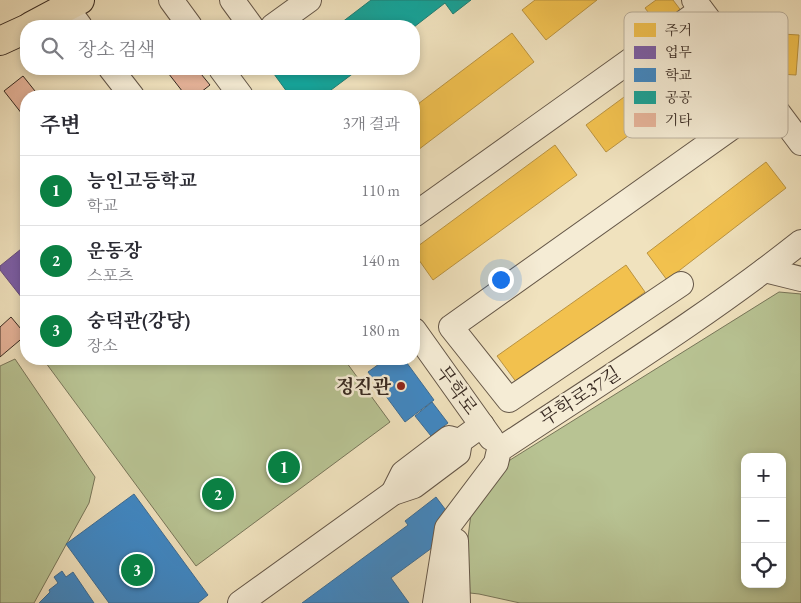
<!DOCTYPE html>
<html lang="ko">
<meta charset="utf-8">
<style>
:root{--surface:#fff;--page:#f2f2f3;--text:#2b2b33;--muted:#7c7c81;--line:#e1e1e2;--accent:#0b8043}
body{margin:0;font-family:"EB Garamond","Noto Serif KR",serif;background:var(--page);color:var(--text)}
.controls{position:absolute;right:15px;bottom:15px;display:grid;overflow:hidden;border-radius:10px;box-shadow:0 2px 8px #0003}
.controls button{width:45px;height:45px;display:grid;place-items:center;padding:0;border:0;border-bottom:1px solid var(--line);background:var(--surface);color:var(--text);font:25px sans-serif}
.you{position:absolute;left:500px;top:279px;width:18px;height:18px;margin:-12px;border:4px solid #fff;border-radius:50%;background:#1a73e8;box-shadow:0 0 0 8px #1a73e833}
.badge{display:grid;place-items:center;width:32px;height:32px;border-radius:50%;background:var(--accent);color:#fff;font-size:16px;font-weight:700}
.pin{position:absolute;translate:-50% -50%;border:2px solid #fff;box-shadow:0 1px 5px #0006}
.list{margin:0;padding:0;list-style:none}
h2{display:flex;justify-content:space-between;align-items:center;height:65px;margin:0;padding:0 20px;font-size:21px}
h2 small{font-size:16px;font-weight:400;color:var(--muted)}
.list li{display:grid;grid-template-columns:32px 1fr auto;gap:15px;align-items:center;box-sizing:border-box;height:70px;padding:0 20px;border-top:1px solid var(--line)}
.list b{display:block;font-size:19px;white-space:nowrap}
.list p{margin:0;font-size:16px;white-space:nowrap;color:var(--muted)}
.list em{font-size:16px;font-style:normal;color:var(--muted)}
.icon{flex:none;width:28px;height:28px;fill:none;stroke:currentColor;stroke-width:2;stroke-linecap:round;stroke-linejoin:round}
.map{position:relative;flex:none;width:801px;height:603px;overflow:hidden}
.search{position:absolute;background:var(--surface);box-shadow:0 2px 8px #0003;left:20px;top:20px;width:400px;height:55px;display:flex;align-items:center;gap:12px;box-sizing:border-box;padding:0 18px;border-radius:20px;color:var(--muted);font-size:19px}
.panel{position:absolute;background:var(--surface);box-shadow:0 2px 8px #0003;left:20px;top:90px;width:400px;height:275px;border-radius:20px}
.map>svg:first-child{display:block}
.green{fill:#b8c393;stroke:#78765a;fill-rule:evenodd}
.homes{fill:#f2c14e;stroke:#ba9340}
.offices{fill:#7b5ea7;stroke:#674e7f}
.schools{fill:#3f88c5;stroke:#3d6c94}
.public{fill:#17a398;stroke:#217e74}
.building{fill:#e7b49a;stroke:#372921}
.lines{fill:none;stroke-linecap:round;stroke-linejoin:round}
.minor-casing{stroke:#655748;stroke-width:26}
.major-casing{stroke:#372921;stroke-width:30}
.minor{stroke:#f5ecd5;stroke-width:24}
.major{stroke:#f0e2be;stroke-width:28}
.poi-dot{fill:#8f2418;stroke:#f5ecd5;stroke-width:2}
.labels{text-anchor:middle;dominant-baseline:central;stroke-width:5;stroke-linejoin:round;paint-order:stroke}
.poi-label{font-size:19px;font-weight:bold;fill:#372921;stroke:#f5ecd5;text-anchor:end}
.street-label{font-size:19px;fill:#372921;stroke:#f5ecd5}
.key{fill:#f5ecd5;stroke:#bcb29f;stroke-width:1}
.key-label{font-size:14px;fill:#372921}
</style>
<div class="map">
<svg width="801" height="603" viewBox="0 0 801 603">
<rect width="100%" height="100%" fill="#f0e2be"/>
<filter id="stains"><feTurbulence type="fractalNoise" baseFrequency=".004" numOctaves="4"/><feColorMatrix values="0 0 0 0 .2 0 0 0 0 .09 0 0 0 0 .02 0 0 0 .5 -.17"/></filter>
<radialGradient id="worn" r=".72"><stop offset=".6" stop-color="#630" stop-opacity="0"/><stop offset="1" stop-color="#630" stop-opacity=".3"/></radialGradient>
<g class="green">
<path d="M779,292L801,294V603H520L479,594L461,592L471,514L510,460ZM745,457H782V584H745Z"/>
<path d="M15,359L95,477L89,503L34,603H0V366Z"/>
<path d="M43,359H344L390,422L196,566Z"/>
</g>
<g class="homes">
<path d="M535,0H597L546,40L522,10Z"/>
<path d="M656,0H673L682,12L660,28L645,8Z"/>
<path d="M512,33L534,62L414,153V107Z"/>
<path d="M782,34L799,35L796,75L779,74Z"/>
<path d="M684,53L704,80L606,152L586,125Z"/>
<path d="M555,145L577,175L433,280L414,253V249Z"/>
<path d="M766,162L786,188L667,280L647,253Z"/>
<path d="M626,265L645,292L517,383L497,356Z"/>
</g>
<path class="offices" d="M26,245V294L22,298L0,270V266Z"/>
<g class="schools">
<path d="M386,359H404L434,400L405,422L368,372Z"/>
<path d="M432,402L448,423L431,436L415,416Z"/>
<path d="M134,494L208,595L198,603H109L66,544Z"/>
<path d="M436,497L451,517L440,542L391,578L409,603H302L408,525L405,521Z"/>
<path d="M62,571L66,577L73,572L94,603H39L50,592L49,590L58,583L54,577Z"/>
</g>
<g class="public">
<path d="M371,0H471L453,14L445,3L414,27L337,26Z"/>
<path d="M281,69H359L323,96H290L274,74Z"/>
</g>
<g class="building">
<path d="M165,69H197L210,85L196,96H186Z"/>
<path d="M23,76L39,96H26V119L4,91Z"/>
<path d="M11,317L26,335L0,357V327Z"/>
</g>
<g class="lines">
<defs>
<g id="minor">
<path d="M171,0L190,26"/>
<path d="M232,0L251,26"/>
<path d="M694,0L801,143"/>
<path d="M66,7L80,26"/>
<path d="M273,26L309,0"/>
<path d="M111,69L132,96"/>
<path d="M221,69L241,96"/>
<path d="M414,215L701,10"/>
<path d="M765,270L801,279"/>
<path d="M681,284L509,400L451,327L769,101"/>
<path d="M414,330L491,438"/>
<path d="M393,493L403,473L449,438L460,441"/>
<path d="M456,541L458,603"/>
<path d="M240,603L393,493L414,486L458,453L460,441L482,425"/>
<path d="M435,603L447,528L496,463L499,450C601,382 705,318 801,242"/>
</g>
<g id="major">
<path d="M31,26L80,0"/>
<path d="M0,41L26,29"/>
</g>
</defs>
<use href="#minor" class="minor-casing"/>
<use href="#major" class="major-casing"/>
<use href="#minor" class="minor"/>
<use href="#major" class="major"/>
</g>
<circle class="poi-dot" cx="401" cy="386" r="5"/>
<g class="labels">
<g class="poi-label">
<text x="391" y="386">정진관</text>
</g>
<g class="street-label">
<text transform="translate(457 390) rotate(54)">무학로</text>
<text transform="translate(580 396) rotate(-33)">무학로37길</text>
</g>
</g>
<rect x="624" y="12" width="164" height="126" rx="8" class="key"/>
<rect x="634" y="23" width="22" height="14" fill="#f2c14e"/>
<rect x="634" y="46" width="22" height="13" fill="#7b5ea7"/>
<rect x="634" y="68" width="22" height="14" fill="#3f88c5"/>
<rect x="634" y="91" width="22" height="13" fill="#17a398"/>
<rect x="634" y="113" width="22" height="14" fill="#e7b49a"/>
<g class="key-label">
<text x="665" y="35">주거</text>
<text x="665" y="57">업무</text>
<text x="665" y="80">학교</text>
<text x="665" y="102">공공</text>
<text x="665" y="125">기타</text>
</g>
<rect width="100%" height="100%" filter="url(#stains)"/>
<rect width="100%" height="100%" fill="url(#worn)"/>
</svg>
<div class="controls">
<button>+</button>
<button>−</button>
<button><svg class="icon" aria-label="locate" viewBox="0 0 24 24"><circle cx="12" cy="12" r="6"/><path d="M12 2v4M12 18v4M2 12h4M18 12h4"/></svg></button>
</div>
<div class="you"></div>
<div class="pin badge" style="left:284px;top:467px">1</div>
<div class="pin badge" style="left:218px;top:494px">2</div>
<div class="pin badge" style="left:137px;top:570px">3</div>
<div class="search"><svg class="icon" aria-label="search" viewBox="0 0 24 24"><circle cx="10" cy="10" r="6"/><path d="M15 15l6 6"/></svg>장소 검색</div>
<section class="panel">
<h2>주변<small>3개 결과</small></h2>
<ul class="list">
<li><span class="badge">1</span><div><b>능인고등학교</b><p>학교</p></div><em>110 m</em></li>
<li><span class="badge">2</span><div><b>운동장</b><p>스포츠</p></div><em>140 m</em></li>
<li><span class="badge">3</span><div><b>숭덕관(강당)</b><p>장소</p></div><em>180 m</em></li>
</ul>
</section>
</div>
